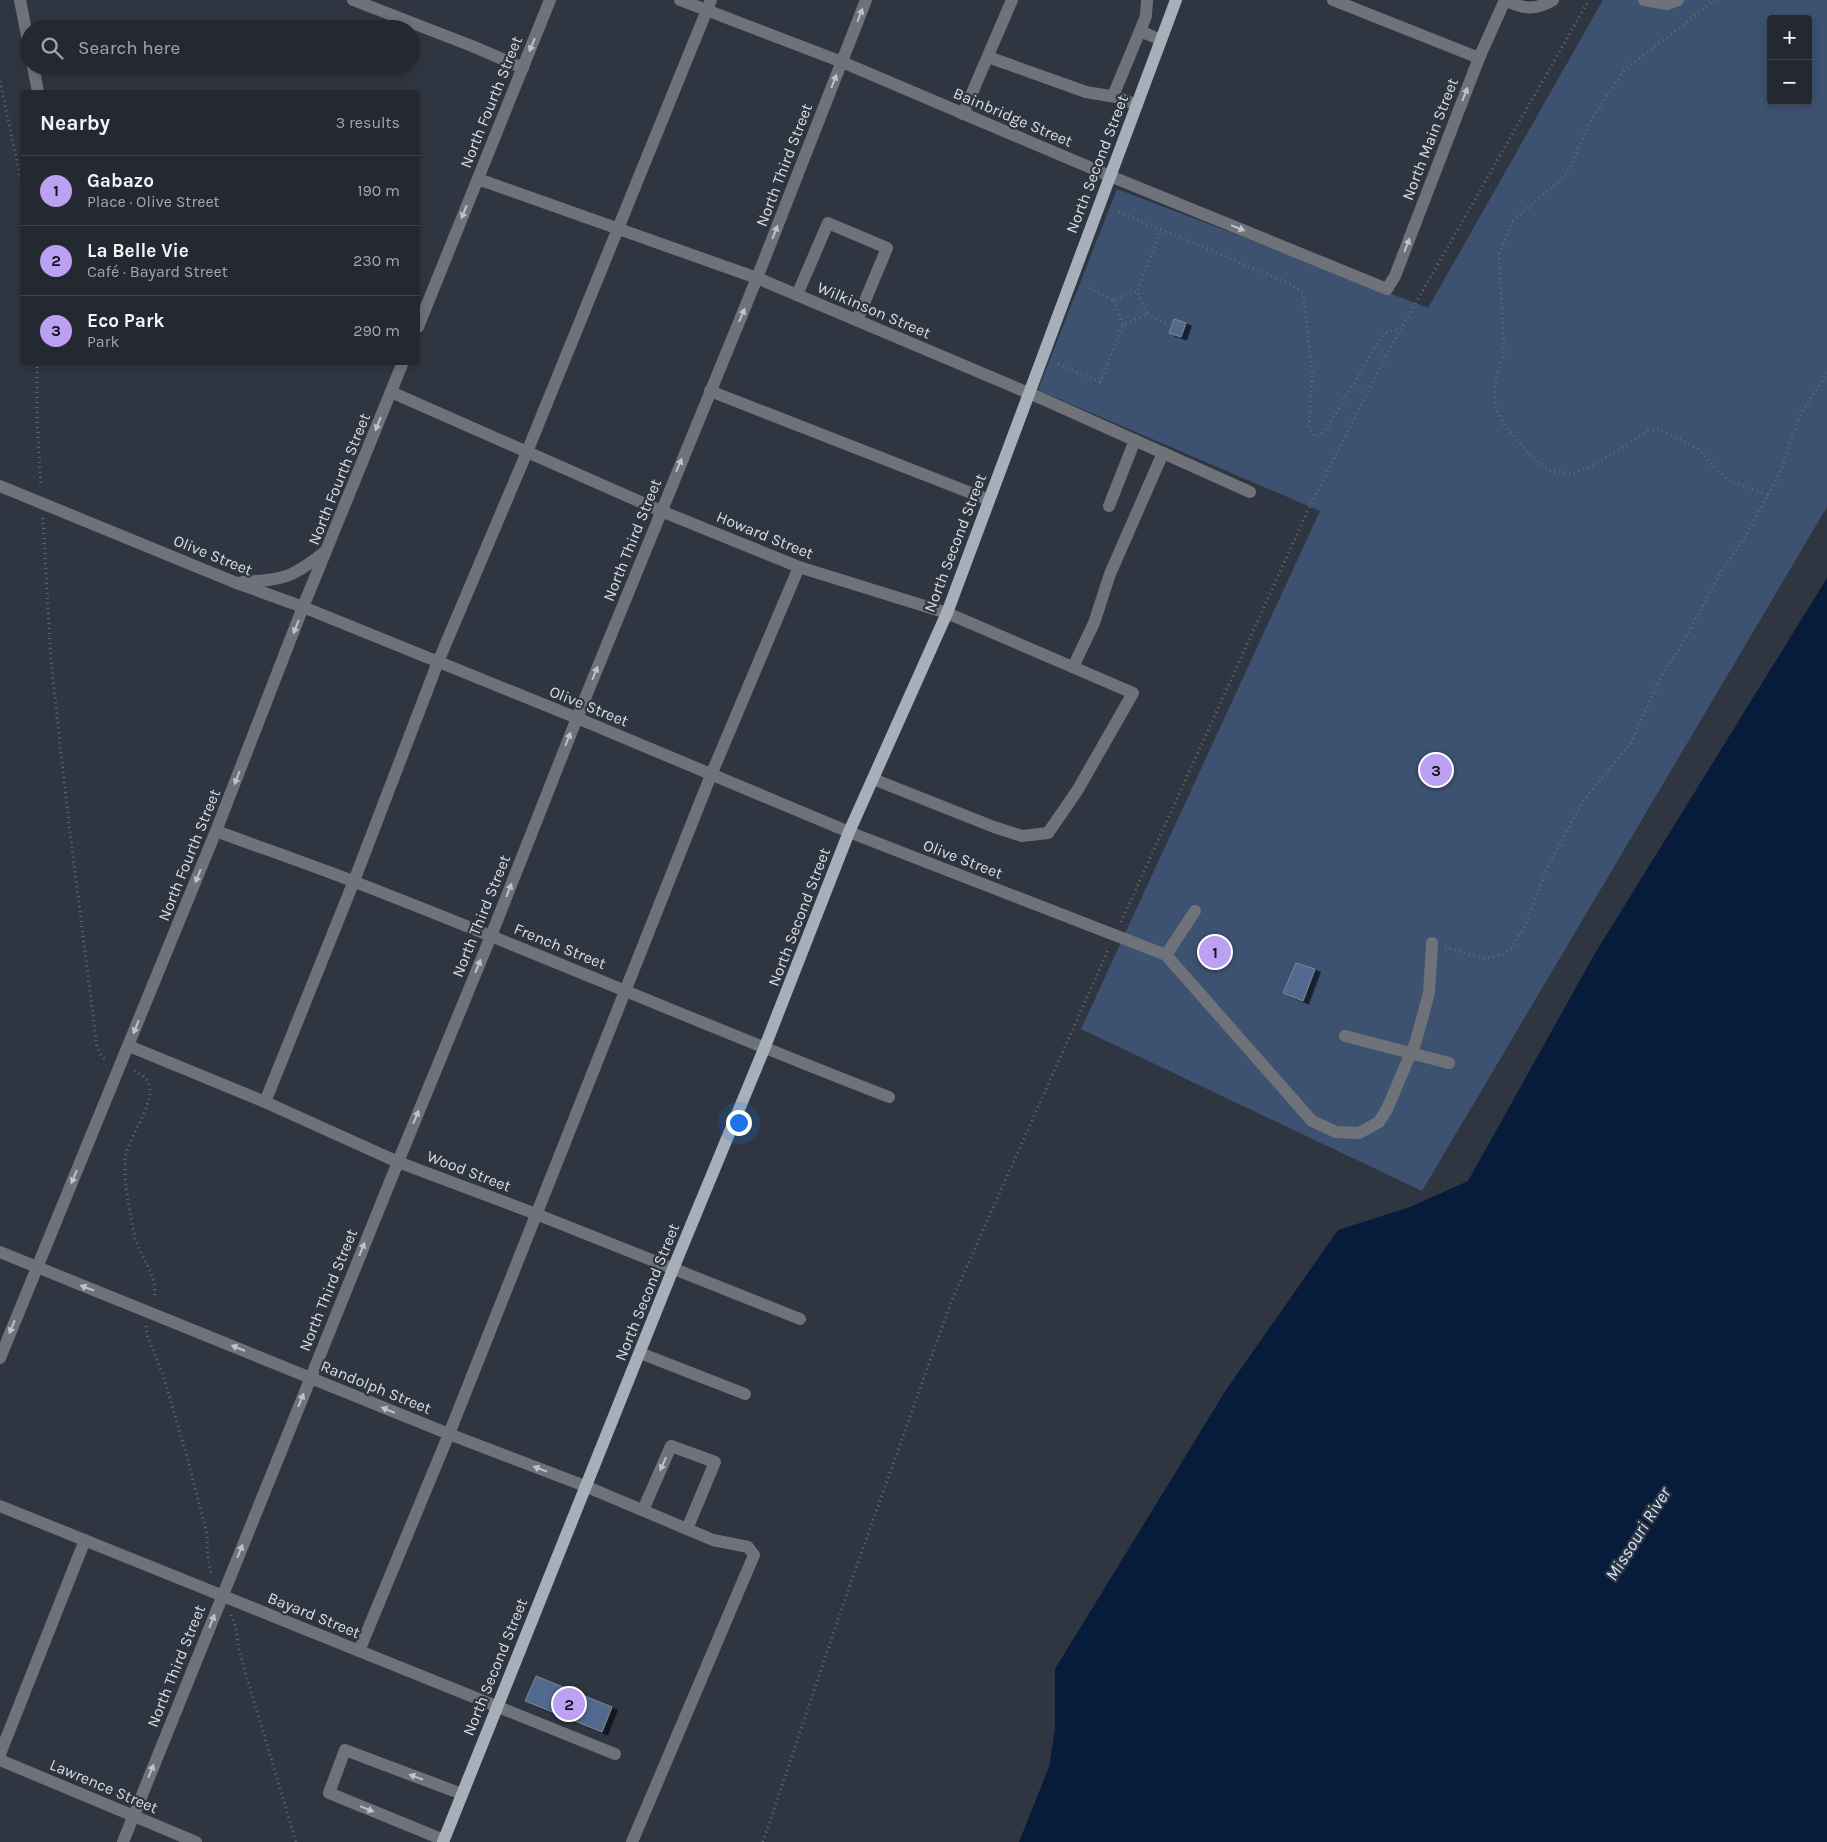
<!DOCTYPE html>
<meta charset="utf-8">
<style>
:root{--surface:#232831;--page:#2b3039;--text:#f1f3f6;--muted:#a3a6ab;--line:#40444d;--accent:#bca0f2}
body{margin:0;font-family:Karla,sans-serif;background:var(--page);color:var(--text)}
.controls{position:absolute;right:15px;top:15px;display:grid;overflow:hidden;border-radius:5px;box-shadow:0 2px 8px #0003}
.controls button{width:45px;height:45px;display:grid;place-items:center;padding:0;border:0;border-bottom:1px solid var(--line);background:var(--surface);color:var(--text);font:25px sans-serif}
.you{position:absolute;left:738px;top:1122px;width:18px;height:18px;margin:-12px;border:4px solid #fff;border-radius:50%;background:#1a73e8;box-shadow:0 0 0 8px #1a73e833}
.badge{display:grid;place-items:center;width:32px;height:32px;border-radius:50%;background:var(--accent);color:#111;font-size:16px;font-weight:700}
.pin{position:absolute;translate:-50% -50%;border:2px solid #fff;box-shadow:0 1px 5px #0006}
.list{margin:0;padding:0;list-style:none}
h2{display:flex;justify-content:space-between;align-items:center;height:65px;margin:0;padding:0 20px;font-size:21px}
h2 small{font-size:16px;font-weight:400;color:var(--muted)}
.list li{display:grid;grid-template-columns:32px 1fr auto;gap:15px;align-items:center;box-sizing:border-box;height:70px;padding:0 20px;border-top:1px solid var(--line)}
.list b{display:block;font-size:19px;white-space:nowrap}
.list p{margin:0;font-size:16px;white-space:nowrap;color:var(--muted)}
.list em{font-size:16px;font-style:normal;color:var(--muted)}
.icon{flex:none;width:28px;height:28px;fill:none;stroke:currentColor;stroke-width:2;stroke-linecap:round;stroke-linejoin:round}
.map{position:relative;flex:none;width:1827px;height:1842px;overflow:hidden}
.search{position:absolute;background:var(--surface);box-shadow:0 2px 8px #0003;left:20px;top:20px;width:400px;height:55px;display:flex;align-items:center;gap:12px;box-sizing:border-box;padding:0 18px;border-radius:28px;color:var(--muted);font-size:19px}
.panel{position:absolute;background:var(--surface);box-shadow:0 2px 8px #0003;left:20px;top:90px;width:400px;height:275px;border-radius:5px}
.map>svg:first-child{display:block}
.green{fill:#3d5270;fill-rule:evenodd}
.water{fill:#071c3a}
.building{fill:#516a8e;stroke:#7d8693;filter:url(#shadow)}
.lines{fill:none;stroke-linecap:round;stroke-linejoin:round}
.path{stroke:#646b74;stroke-width:3;stroke-dasharray:1 4;stroke-linecap:butt}
.minor{stroke:#6f7379;stroke-width:12}
.major{stroke:#a7afbb;stroke-width:12}
.oneway{fill:#bec3ca}
.labels{text-anchor:middle;dominant-baseline:central;stroke-width:4.5;stroke-linejoin:round;paint-order:stroke}
.street-label{font-size:16px;fill:#d9dee5;stroke:#2f3641}
.water-label{font-size:18px;font-style:italic;fill:#d1e1f9;stroke:#2f3641}
</style>
<div class="map">
<svg width="1827" height="1842" viewBox="0 0 1827 1842">
<defs>
<filter id="shadow"><feDropShadow dx="5.5" dy="3" stdDeviation="0" flood-color="#0009"/></filter>
</defs>
<rect width="100%" height="100%" fill="#2f3641"/>
<path class="green" d="M1603,0H1827V507L1422,1191L1081,1029L1320,511L1038,390L1117,189L1428,308ZM1771,19H1808V101H1771Z"/>
<path class="water" d="M1827,578V1842H1019L1049,1767L1055,1728V1669L1226,1390L1338,1230L1410,1207L1468,1181L1594,955Z"/>
<g class="building">
<path d="M1174,319L1186,323L1181,337L1169,333Z"/>
<circle cx="1215" cy="952" r="7"/>
<path d="M1296,963L1315,969L1303,1001L1283,993Z"/>
<path d="M536,1676L612,1707L602,1732L525,1701Z"/>
</g>
<g class="lines">
<g class="path">
<path d="M1715,0L1624,70L1588,126L1567,174L1513,221L1499,254L1504,352L1495,384V405L1504,425L1533,458L1551,471L1572,474L1593,466L1648,431L1659,429L1697,448L1727,480L1768,495"/>
<path d="M0,81L22,186"/>
<path d="M1119,212L1291,284L1303,293L1312,372L1309,428L1316,437L1321,434L1327,428L1382,336L1388,332L1400,329"/>
<path d="M1089,288L1114,300L1137,291"/>
<path d="M1114,300L1123,325"/>
<path d="M1147,314L1169,325"/>
<path d="M37,362V419L41,487"/>
<path d="M1058,364L1100,382L1123,325L1147,314L1137,291L1161,230"/>
<path d="M43,518L51,661L68,816L97,1047L102,1057L107,1060"/>
<path d="M1121,922L1309,508L1390,348L1589,0"/>
<path d="M1445,947L1484,959L1504,954L1512,947L1524,929L1547,868L1583,801L1631,743L1662,674L1680,648L1721,572L1746,536L1781,470L1798,419L1827,373"/>
<path d="M134,1071C174,1087 126,1133 125,1161C124,1183 130,1216 135,1237C140,1258 159,1276 154,1299"/>
<path d="M146,1326L147,1335L164,1378L187,1457L207,1534L208,1559L212,1575"/>
<path d="M231,1615L236,1628L239,1651L296,1842"/>
<path d="M763,1842L846,1596L951,1302L1109,948"/>
</g>
<g class="minor">
<path d="M20,0L29,46"/>
<path d="M353,0L472,46L523,68"/>
<path d="M680,0L842,62L1110,176L1387,289L1395,276L1479,58L1505,0"/>
<path d="M1333,0L1479,58"/>
<path d="M1505,0C1524,9 1534,11 1553,0"/>
<path d="M1644,0L1667,4L1678,0"/>
<path d="M1140,31L1146,16L1147,0"/>
<path d="M988,57L1086,92L1116,97L1137,105"/>
<path d="M33,66L38,92"/>
<path d="M1113,96L1140,31L1161,40"/>
<path d="M963,114L1012,0"/>
<path d="M478,179L757,278L1045,400L1250,492"/>
<path d="M797,295L828,223L887,248L857,320"/>
<path d="M418,327L550,0"/>
<path d="M710,391L989,500"/>
<path d="M391,392L661,511L799,567L947,613L1133,693L1077,791L1048,833L1022,836L994,827L873,779"/>
<path d="M0,486L234,582L303,607L577,718L849,832L1166,955L1312,1121L1336,1132L1359,1133L1379,1122L1387,1109L1416,1041L1429,993L1432,943"/>
<path d="M1109,506L1135,440"/>
<path d="M242,582C284,580 292,578 326,551"/>
<path d="M1073,667L1094,623L1110,574L1163,453"/>
<path d="M216,831C262,848 309,864 355,882C534,951 710,1028 889,1097"/>
<path d="M1166,955L1195,911"/>
<path d="M1345,1036L1449,1063"/>
<path d="M129,1046L265,1102L398,1162L536,1214L800,1319"/>
<path d="M265,1102L354,881L438,662L527,452L711,0"/>
<path d="M0,1252L449,1434L585,1486L713,1540L748,1547L754,1555L632,1842"/>
<path d="M640,1353L745,1394"/>
<path d="M0,1358L216,831L303,607L403,362"/>
<path d="M0,1506L615,1754"/>
<path d="M643,1510L671,1446L715,1462L687,1529"/>
<path d="M359,1651L449,1434L711,775L799,567"/>
<path d="M0,1754L85,1540"/>
<path d="M0,1760L196,1842"/>
<path d="M444,1840L329,1793L345,1750L462,1794"/>
<path d="M123,1842L398,1162L491,936L577,718L757,278L866,0"/>
</g>
<path class="major" d="M443,1842L673,1269L764,1049L849,832L947,613L1176,0"/>
</g>
<defs><path id="oneway-solid" d="M-6-.8H1V-3.2L6.5 0L1 3.2V.8H-6Z" transform="scale(1.25)"/></defs>
<g class="oneway">
<use href="#oneway-solid" transform="translate(860 15) rotate(-69)"/>
<use href="#oneway-solid" transform="translate(532 45) rotate(112)"/>
<use href="#oneway-solid" transform="translate(834 81) rotate(-69)"/>
<use href="#oneway-solid" transform="translate(1465 94) rotate(-69)"/>
<use href="#oneway-solid" transform="translate(464 212) rotate(112)"/>
<use href="#oneway-solid" transform="translate(1238 228) rotate(22)"/>
<use href="#oneway-solid" transform="translate(775 232) rotate(-69)"/>
<use href="#oneway-solid" transform="translate(1407 245) rotate(-69)"/>
<use href="#oneway-solid" transform="translate(742 315) rotate(-67)"/>
<use href="#oneway-solid" transform="translate(378 424) rotate(112)"/>
<use href="#oneway-solid" transform="translate(679 465) rotate(-67)"/>
<use href="#oneway-solid" transform="translate(296 627) rotate(111)"/>
<use href="#oneway-solid" transform="translate(595 673) rotate(-68)"/>
<use href="#oneway-solid" transform="translate(568 739) rotate(-69)"/>
<use href="#oneway-solid" transform="translate(237 778) rotate(111)"/>
<use href="#oneway-solid" transform="translate(198 876) rotate(112)"/>
<use href="#oneway-solid" transform="translate(509 890) rotate(-69)"/>
<use href="#oneway-solid" transform="translate(478 966) rotate(-68)"/>
<use href="#oneway-solid" transform="translate(136 1027) rotate(112)"/>
<use href="#oneway-solid" transform="translate(416 1117) rotate(-68)"/>
<use href="#oneway-solid" transform="translate(74 1177) rotate(113)"/>
<use href="#oneway-solid" transform="translate(362 1249) rotate(-68)"/>
<use href="#oneway-solid" transform="translate(87 1288) rotate(-159)"/>
<use href="#oneway-solid" transform="translate(12 1327) rotate(112)"/>
<use href="#oneway-solid" transform="translate(238 1348) rotate(-158)"/>
<use href="#oneway-solid" transform="translate(301 1400) rotate(-68)"/>
<use href="#oneway-solid" transform="translate(388 1410) rotate(-158)"/>
<use href="#oneway-solid" transform="translate(663 1464) rotate(114)"/>
<use href="#oneway-solid" transform="translate(540 1469) rotate(-159)"/>
<use href="#oneway-solid" transform="translate(240 1551) rotate(-68)"/>
<use href="#oneway-solid" transform="translate(212 1621) rotate(-68)"/>
<use href="#oneway-solid" transform="translate(151 1771) rotate(-68)"/>
<use href="#oneway-solid" transform="translate(416 1777) rotate(-160)"/>
<use href="#oneway-solid" transform="translate(367 1809) rotate(22)"/>
</g>
<g class="labels">
<g class="street-label">
<text transform="translate(491 102) rotate(-68)">North Fourth Street</text>
<text transform="translate(1013 117) rotate(23)">Bainbridge Street</text>
<text transform="translate(1430 139) rotate(-69)">North Main Street</text>
<text transform="translate(1097 164) rotate(-69)">North Second Street</text>
<text transform="translate(784 165) rotate(-69)">North Third Street</text>
<text transform="translate(874 310) rotate(23)">Wilkinson Street</text>
<text transform="translate(339 479) rotate(-68)">North Fourth Street</text>
<text transform="translate(765 535) rotate(22)">Howard Street</text>
<text transform="translate(632 540) rotate(-68)">North Third Street</text>
<text transform="translate(955 543) rotate(-69)">North Second Street</text>
<text transform="translate(213 555) rotate(22)">Olive Street</text>
<text transform="translate(589 706) rotate(22)">Olive Street</text>
<text transform="translate(189 855) rotate(-68)">North Fourth Street</text>
<text transform="translate(963 859) rotate(21)">Olive Street</text>
<text transform="translate(481 916) rotate(-68)">North Third Street</text>
<text transform="translate(799 917) rotate(-69)">North Second Street</text>
<text transform="translate(560 946) rotate(22)">French Street</text>
<text transform="translate(469 1171) rotate(21)">Wood Street</text>
<text transform="translate(328 1290) rotate(-68)">North Third Street</text>
<text transform="translate(647 1292) rotate(-68)">North Second Street</text>
<text transform="translate(376 1387) rotate(22)">Randolph Street</text>
<text transform="translate(314 1615) rotate(22)">Bayard Street</text>
<text transform="translate(176 1666) rotate(-68)">North Third Street</text>
<text transform="translate(495 1667) rotate(-68)">North Second Street</text>
<text transform="translate(104 1786) rotate(23)">Lawrence Street</text>
</g>
<g class="water-label">
<text transform="translate(1638 1534) rotate(-58)">Missouri River</text>
</g>
</g>
</svg>
<div class="controls">
<button>+</button>
<button>−</button>
</div>
<div class="you"></div>
<div class="pin badge" style="left:1215px;top:952px">1</div>
<div class="pin badge" style="left:569px;top:1704px">2</div>
<div class="pin badge" style="left:1436px;top:770px">3</div>
<div class="search"><svg class="icon" aria-label="search" viewBox="0 0 24 24"><circle cx="10" cy="10" r="6"/><path d="M15 15l6 6"/></svg>Search here</div>
<section class="panel">
<h2>Nearby<small>3 results</small></h2>
<ul class="list">
<li><span class="badge">1</span><div><b>Gabazo</b><p>Place · Olive Street</p></div><em>190 m</em></li>
<li><span class="badge">2</span><div><b>La Belle Vie</b><p>Café · Bayard Street</p></div><em>230 m</em></li>
<li><span class="badge">3</span><div><b>Eco Park</b><p>Park</p></div><em>290 m</em></li>
</ul>
</section>
</div>
